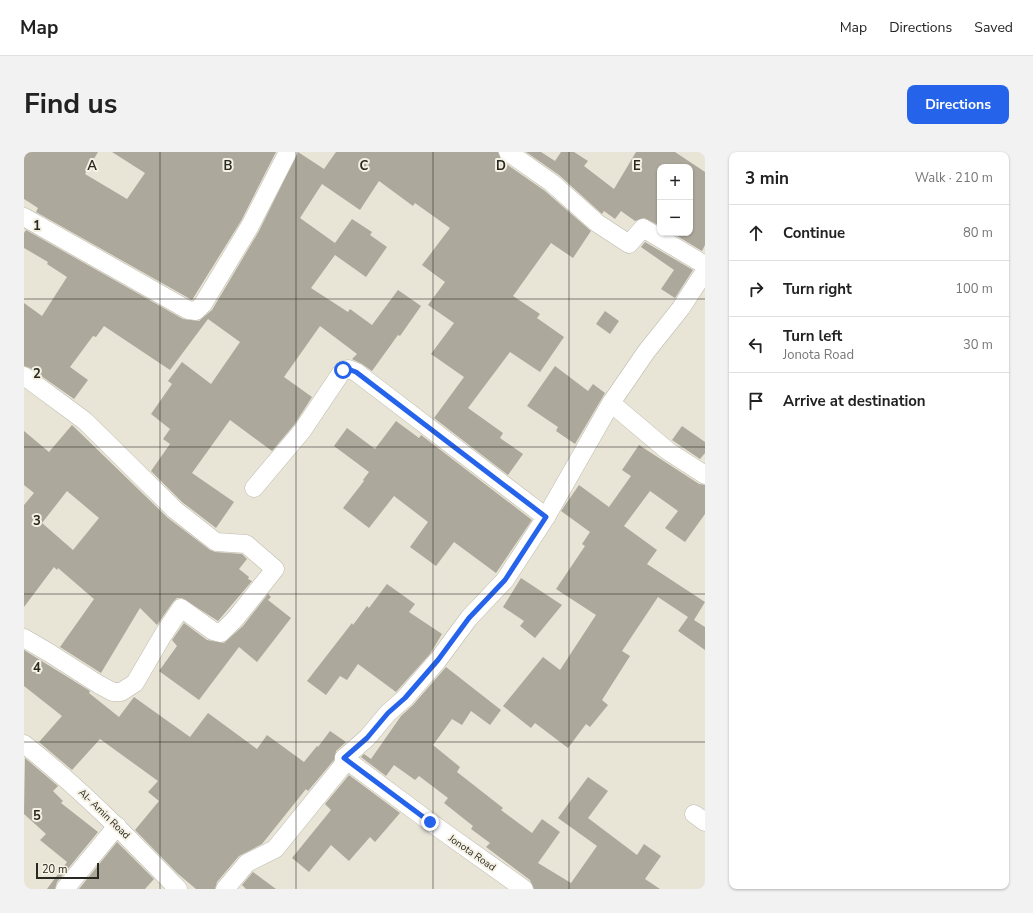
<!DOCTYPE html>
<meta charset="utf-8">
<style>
:root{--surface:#fff;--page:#f2f2f2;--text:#222;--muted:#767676;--line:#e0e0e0;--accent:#2563eb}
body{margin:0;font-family:"Nunito Sans",sans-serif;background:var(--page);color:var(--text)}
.controls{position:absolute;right:12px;top:12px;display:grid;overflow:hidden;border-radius:8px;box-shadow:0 1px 3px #0004}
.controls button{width:36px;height:36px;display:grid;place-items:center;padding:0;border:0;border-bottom:1px solid var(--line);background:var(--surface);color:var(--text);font:20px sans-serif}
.scale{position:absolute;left:12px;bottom:10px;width:63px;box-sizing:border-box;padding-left:4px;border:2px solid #282721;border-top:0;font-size:11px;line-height:14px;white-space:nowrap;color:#282721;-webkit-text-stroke:3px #f5f1e3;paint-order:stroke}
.stop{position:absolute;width:12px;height:12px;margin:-9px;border:3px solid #2563eb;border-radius:50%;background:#fff}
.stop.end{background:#2563eb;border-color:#fff;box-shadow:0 1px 4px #0008}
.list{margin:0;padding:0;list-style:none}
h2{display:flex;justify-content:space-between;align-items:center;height:52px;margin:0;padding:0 16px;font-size:17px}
h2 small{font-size:13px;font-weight:400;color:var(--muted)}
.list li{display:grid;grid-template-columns:26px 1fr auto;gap:12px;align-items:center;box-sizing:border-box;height:56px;padding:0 16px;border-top:1px solid var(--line)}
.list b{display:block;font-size:15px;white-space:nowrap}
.list p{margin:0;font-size:13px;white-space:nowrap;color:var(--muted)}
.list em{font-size:13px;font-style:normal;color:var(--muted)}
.icon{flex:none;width:22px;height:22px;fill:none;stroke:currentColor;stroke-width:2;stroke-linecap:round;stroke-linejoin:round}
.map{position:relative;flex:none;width:681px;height:737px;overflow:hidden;border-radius:8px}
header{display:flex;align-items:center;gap:24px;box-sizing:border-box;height:56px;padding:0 20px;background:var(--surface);border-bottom:1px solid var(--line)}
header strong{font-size:19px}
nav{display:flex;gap:22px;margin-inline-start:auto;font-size:14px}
.intro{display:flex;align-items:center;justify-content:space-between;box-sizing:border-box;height:96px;padding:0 24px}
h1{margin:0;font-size:28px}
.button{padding:10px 18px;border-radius:8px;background:var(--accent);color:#fff;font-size:14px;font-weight:700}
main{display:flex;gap:24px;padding:0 24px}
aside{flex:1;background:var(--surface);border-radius:8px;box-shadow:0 1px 3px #0004}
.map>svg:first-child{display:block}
.building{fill:#aca89b;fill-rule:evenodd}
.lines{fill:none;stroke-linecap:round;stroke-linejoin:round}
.minor-casing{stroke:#bebaad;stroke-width:19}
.minor{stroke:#fff;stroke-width:18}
.route{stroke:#2563eb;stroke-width:5}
.grid{fill:none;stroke:#282721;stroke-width:1;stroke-opacity:0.55}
.labels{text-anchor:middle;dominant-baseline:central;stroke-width:4;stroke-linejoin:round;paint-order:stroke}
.street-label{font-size:10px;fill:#282721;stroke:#f5f1e3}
.grid-label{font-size:13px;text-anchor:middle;font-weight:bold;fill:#282721;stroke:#f5f1e3;stroke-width:4;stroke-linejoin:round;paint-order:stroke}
</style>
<header>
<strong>Map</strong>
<nav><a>Map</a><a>Directions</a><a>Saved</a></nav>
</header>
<div class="intro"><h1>Find us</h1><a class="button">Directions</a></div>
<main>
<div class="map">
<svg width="681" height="737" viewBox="0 0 681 737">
<rect width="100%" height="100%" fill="#e8e4d6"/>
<g class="building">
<path d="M0,0H74L61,22L103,47L121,21L88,0H252L217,69L168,148L12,60L14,56L0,47Z"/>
<path d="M274,0L300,17L312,0H474L478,9L521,39L567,79L549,106L527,91L489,144L516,162L513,166L540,185L516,220L486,200L444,256L479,281L476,286L499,302L484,323L410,266L440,225L407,202L430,171L404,153L421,130L398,113L426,76L391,51L389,54L355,29L336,58L298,32L276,66L311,91L328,67L348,80L346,83L363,95L342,125L311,103L287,136L324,160L326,157L348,173L374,138L397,154L376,184L374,183L348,219L338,212L328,207L333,202L296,174L260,225L288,245L270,273L248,299L206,268L168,321L210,350L192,376L158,350L127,319L146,292L139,287L146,277L127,262L148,232L144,229L158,210L187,232L216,190L184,167L146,218L80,174L72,185L69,184L46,215L64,228L50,247L6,216L0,214V151L18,164L43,125L23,112L24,110L0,96V81L2,78L159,167L175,169L188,158L235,79Z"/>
<path d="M502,0H517L531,9L537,0H550L564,9L560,14L590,37L612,0H651L681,20V93L678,99L648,81H666V15H636V74L620,66L611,69L597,59L591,67L580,59L578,62L535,23Z"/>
<path d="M621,90L669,118L651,146L637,137L650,118L617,95Z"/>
<path d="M581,159L595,169L586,182L572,172Z"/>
<path d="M531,214L564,239L569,232L581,241L551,292L532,279L534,275L503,254Z"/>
<path d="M372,269L395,286L397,283L508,368L472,421L430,390L412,414L386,395L404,370L370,344L345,376L319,356L340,329L339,328L345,320L310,294L323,276L351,297Z"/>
<path d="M48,273L144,366L186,398L191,400L218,402L223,407L215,417L225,425L224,427L228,429L194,469L158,446H153L149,450L133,473L116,456L77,521L36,495L70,447L34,416L33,418L30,415L0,455V353L10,341L0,333V279L25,300ZM43,339L75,366L49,398L18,371Z"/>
<path d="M658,274L681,290V301L676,307L648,288Z"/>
<path d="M615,293L675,332L681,333V362L661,390L641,376L654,359L626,339L600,374L633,398L623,412L681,450L670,468L681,475V498L654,479L664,465L634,445L598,499L606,504L578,548L584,553L566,575L562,572L544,596L511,571L507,576L479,554L519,505L536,518L572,463L532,437L561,394L558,392L566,380L537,359L555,333L585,355L607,324L598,318Z"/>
<path d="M497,426L538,453L511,486L496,474L500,469L479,455Z"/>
<path d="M363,432L391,452L385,460L418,482L406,502L372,540L334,512L323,528L316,524L302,543L283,529L328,471L329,473L343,454L345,456Z"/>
<path d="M244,442L247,445L244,448L267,466L233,510L215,495L175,548L135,519L153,494L148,488L160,471L183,488L200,491L219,474Z"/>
<path d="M0,498L66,539L65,541L95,565L110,545L166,585L184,561L233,597L243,583L280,610L293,594L294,595L306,579L322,590L312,599L310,608L284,639L282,637L238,692L215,704L193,730L191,737H172L153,721L111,678L135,649L124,640L134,629L76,587L48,618L15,590L38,564L0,534Z"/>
<path d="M422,515L477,558L466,573L447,559L438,573L428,567L409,593L436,615L433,620L479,656L477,658L508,681L518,667L536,680L514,711L547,731L573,694L534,666L564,625L584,639L564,666L613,703L620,692L637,704L621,727L636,737H510L506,728L462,695L466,691L447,677L449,674L420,651L424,646L395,624L391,628L370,613L362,624L337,605L340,602L347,607L377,564L389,553Z"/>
<path d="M1,606L34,634L29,639L39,649L37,651L74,680L33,730L31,737H23L43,710L16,688L22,682L0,662Z"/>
<path d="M325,623L376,661L351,690L346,685L325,709L307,693L285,720L268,706L307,658L301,652Z"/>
<path d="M93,690L130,727L121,737H55Z"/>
<path d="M229,720L252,737H222L218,733Z"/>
</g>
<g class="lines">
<defs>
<g id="minor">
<path d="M484,0L528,31L573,71L605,92L619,76L681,113"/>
<path d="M0,65L164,158L172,159L179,152L226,74L264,0"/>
<path d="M0,224L61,269L151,358L192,390L222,392L251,417L211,467L197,481L189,479L157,456L139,483L111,531L97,540H89L74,532L24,500L0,486"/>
<path d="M587,251L644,299L681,323"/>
<path d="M230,336L278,279L319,218L324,217L332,220L522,365"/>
<path d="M0,592C56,636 105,686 154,737"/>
<path d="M320,606L406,670L500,737"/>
<path d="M670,662L681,670"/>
<path d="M41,737L93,674"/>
<path d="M201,737L223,711L251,697L320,612V606L343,586L364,561L381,546L414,508L445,466L481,428L522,365L587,251L622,200L657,156L681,119"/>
</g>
</defs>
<use href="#minor" class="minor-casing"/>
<use href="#minor" class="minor"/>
</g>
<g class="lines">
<path class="route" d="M319,218L324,217L332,220L522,365L481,428L445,466L414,508L381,546L364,561L343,586L320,606L406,670"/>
</g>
<path class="grid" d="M136,0V737M272,0V737M409,0V737M545,0V737M0,147H681M0,295H681M0,442H681M0,590H681"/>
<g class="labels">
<g class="street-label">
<text transform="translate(80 662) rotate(44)">Al- Amin Road</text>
<text transform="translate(448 701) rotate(35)">Jonota Road</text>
</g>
</g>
<g class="grid-label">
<text x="68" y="18">A</text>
<text x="204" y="18">B</text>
<text x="340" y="18">C</text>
<text x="477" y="18">D</text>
<text x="613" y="18">E</text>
<text x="13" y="78">1</text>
<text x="13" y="226">2</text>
<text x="13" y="373">3</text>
<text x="13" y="520">4</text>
<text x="13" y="668">5</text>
</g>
</svg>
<div class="controls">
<button>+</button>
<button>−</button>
</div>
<div class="scale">20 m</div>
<div class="stop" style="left:319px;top:218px"></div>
<div class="stop end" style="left:406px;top:670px"></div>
</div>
<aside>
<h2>3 min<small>Walk · 210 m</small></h2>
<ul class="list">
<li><svg class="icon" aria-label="ahead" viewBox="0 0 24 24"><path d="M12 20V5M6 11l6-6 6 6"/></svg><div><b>Continue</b></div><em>80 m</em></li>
<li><svg class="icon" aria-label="right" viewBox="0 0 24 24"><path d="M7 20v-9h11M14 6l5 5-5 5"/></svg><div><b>Turn right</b></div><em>100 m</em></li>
<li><svg class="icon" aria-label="left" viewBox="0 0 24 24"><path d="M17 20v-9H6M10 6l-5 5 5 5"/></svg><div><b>Turn left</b><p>Jonota Road</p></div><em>30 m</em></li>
<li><svg class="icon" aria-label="arrive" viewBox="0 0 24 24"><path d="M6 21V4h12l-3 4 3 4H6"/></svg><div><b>Arrive at destination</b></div></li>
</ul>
</aside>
</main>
